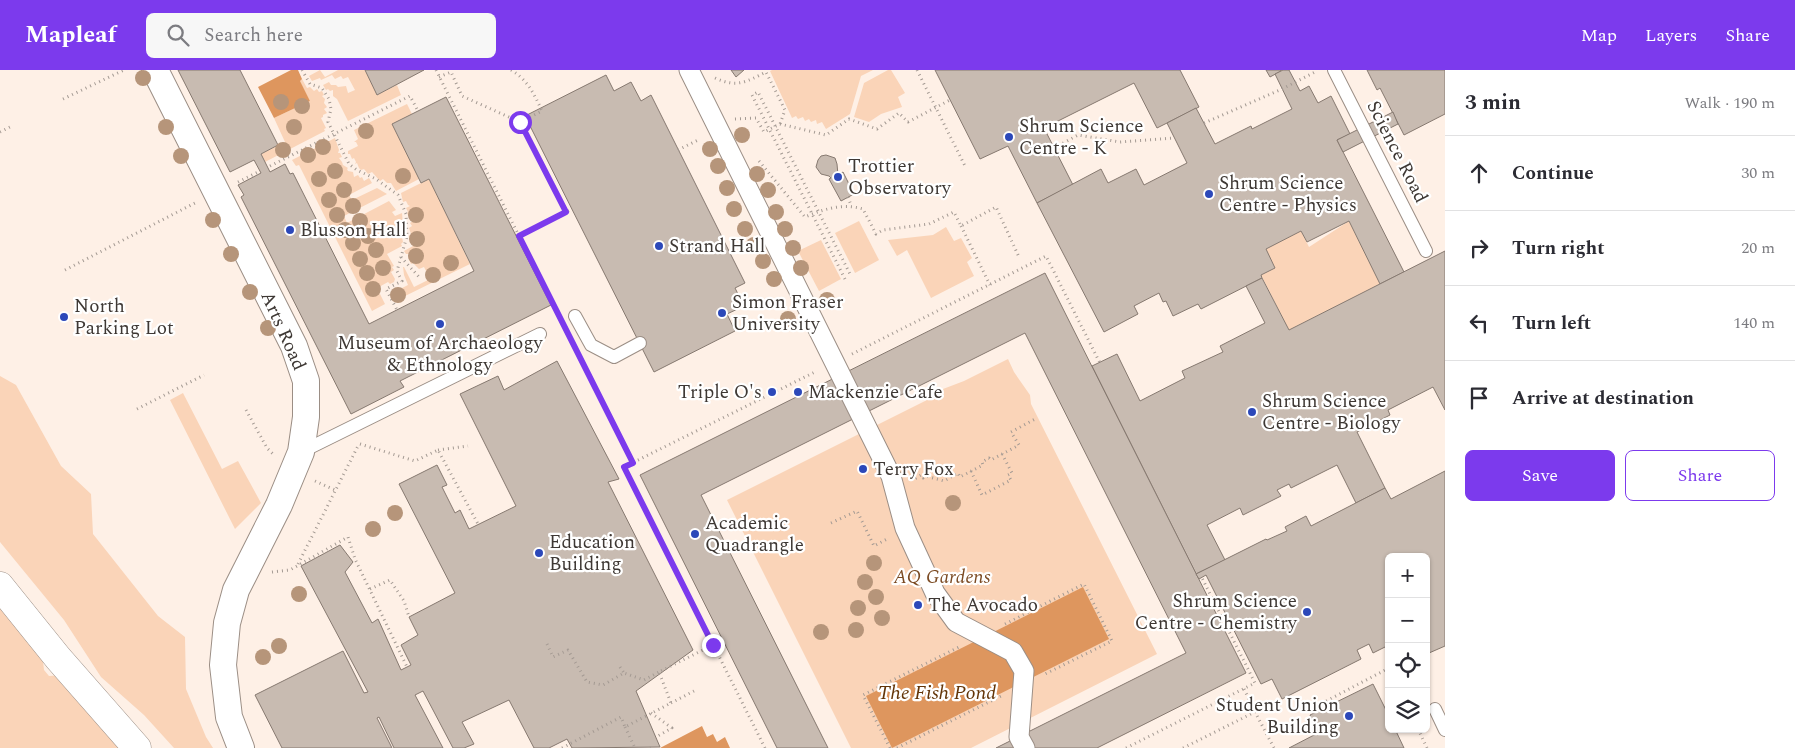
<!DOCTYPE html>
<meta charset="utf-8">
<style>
:root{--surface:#fff;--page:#f7f7f7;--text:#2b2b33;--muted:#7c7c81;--line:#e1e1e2;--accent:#7c3aed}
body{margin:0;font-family:Spectral,serif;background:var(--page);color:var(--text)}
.controls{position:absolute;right:15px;bottom:15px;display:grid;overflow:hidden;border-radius:8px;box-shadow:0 1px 4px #0004}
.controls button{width:45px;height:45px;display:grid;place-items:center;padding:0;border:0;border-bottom:1px solid var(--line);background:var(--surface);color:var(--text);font:25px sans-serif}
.stop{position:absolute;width:15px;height:15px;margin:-11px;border:4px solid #7c3aed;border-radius:50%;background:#fff}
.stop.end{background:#7c3aed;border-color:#fff;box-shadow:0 1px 5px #0008}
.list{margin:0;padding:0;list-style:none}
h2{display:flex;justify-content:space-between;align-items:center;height:65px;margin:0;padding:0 20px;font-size:21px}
h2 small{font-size:16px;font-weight:400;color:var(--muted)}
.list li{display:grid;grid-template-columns:32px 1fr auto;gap:15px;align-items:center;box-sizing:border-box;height:75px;padding:0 20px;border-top:1px solid var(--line)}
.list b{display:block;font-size:19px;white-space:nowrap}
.list em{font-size:16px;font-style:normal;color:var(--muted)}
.actions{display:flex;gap:10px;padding:15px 20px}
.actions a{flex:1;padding:11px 0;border:1px solid var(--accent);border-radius:8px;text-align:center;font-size:18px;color:var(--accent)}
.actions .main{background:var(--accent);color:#fff}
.icon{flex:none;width:28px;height:28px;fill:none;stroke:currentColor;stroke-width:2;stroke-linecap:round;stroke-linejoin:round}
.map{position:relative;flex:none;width:1445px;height:678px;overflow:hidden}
header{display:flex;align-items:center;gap:30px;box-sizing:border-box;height:70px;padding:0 25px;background:var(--accent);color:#fff}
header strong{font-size:24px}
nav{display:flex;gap:28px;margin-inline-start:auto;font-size:18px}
.search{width:350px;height:45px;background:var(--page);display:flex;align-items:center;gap:12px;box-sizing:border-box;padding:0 18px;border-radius:8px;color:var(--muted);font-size:19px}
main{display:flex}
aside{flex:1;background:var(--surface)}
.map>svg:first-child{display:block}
.green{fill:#fad4b8}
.water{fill:#de965e}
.building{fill:#c8bbb1;stroke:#867970}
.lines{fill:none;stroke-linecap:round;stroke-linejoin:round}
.service-casing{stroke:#9b8e85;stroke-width:14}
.pedestrian-casing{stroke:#9b8e85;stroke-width:21}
.minor-casing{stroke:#9b8e85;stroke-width:28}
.tertiary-casing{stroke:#9b8e85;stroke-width:29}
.path{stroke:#a49a93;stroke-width:3;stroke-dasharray:1 4;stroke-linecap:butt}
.service{stroke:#fff;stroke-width:12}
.pedestrian{stroke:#fff;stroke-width:19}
.minor{stroke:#fff;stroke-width:26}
.tertiary{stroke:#fff;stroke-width:28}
.path-bridge{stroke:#a49a93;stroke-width:3;stroke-dasharray:1 4;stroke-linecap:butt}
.tree{fill:#b6957a}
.route{stroke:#7c3aed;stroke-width:6}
.poi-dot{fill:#2c48b9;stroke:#fff;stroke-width:2}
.labels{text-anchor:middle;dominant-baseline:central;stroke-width:4.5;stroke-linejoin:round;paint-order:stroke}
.poi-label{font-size:19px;fill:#3e3834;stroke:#fff;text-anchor:start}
.street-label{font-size:19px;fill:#3e3834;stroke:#fff}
.park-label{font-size:19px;font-style:italic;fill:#7b4a22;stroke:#fff}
.water-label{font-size:20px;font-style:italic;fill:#633508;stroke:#fff}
</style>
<header>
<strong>Mapleaf</strong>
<div class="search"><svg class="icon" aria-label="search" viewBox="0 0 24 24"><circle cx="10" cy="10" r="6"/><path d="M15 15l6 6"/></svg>Search here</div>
<nav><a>Map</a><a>Layers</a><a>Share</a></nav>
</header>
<main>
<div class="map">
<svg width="1445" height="678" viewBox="0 0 1445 678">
<rect width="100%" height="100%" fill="#fef0e6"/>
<g class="green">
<path d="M320,0L325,7L338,0H365L377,25L397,15L401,25L348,51L337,29L333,26V20L330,21L328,19L326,20L323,15L329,12L331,15H336L338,17L346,16L348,23L355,20L348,7L343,9L341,6L335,9L332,5L321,10L320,8L312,11L309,6Z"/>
<path d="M772,0H873L861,6L850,44L826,59L822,52L817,54L816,50L811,52L809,49L805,51L803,47L798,49L796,46L792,48L770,1Z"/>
<path d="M888,0H891L905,23L898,27L902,37L881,44L869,52L854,47L864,13Z"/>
<path d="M302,9L307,18L310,17L314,21L317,19L319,22L322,21L324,25L322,26L325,29L324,33L327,37L324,39L327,43L323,45V47L321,48L326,58L324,59L325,61L265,92L261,84L285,72L274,48L310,31L299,10Z"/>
<path d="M407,34L412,44L392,54L419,109L396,121L391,113H387L383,109L380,111L372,102L368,104L364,99L361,100L359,98L357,93L355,94L356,92L354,88L352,89L350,84H348V81L358,76L356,72H354L358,69L354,60Z"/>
<path d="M335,68L339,80L338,83H340L342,87L339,88L342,92L343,95L348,98L347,99L348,101L353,102L354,107L358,105L360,108L362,107L364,111L369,108L372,113L349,125L352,130L377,118L387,124L344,146L347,153L389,131L396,140L392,142L395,146L402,143C403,151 402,158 404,166L402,167L403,172L401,174L402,176L387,184L394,196L392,197L394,200L391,202L395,209L394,212L390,214L388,212L379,217L378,220L385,234L372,241L299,95L296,96L292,90Z"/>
<path d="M429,109L470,194L397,230L394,222L408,215L404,205L403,197H404L414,217L430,209L424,197L419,199L413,193L411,194L408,187L410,186V184H406L404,181L413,176L409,166L411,164L409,158L412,156L410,153L413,151L412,148L410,149L407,143L408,142L406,138L410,136L408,135L406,131L403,132L401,123Z"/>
<path d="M859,151L879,190L855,203L835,163Z"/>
<path d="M1349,151L1380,214L1289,260L1261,205L1275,198L1266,179L1301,161L1309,177Z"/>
<path d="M946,157L954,171L961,168L972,188L967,192L974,206L931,228L907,180L897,186L888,170L933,165Z"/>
<path d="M821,170L841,209L819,221L798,181Z"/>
<path d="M1008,289L1014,302L1030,325L1031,334L1157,584L971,678H851L727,430L937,325L943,319L964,311Z"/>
<path d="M0,306L16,315L61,396L91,424L93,464L158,546L185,567L186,619L206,667L213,678H174L144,645L101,607L64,550L0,472Z"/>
<path d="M183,323L222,399L238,391L261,433L235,459L170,330Z"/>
<path d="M0,527L41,573L44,600L49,606L77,604L137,678H0Z"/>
</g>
<g class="water">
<path d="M291,0H298L302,9L300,11L310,31L274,48L258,17Z"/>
<path d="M1083,517L1109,569L892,678L866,626Z"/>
<path d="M702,656L707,667L713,664L717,672L725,667L730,678H660Z"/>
</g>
<g class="building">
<path d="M178,0H240L278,75L261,84L270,102L285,94L290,104L293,103L369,254L474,201L429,109L421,113L392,54L446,27L551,235L400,311L404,317L351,344L241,127L244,125L238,115L261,103L254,90L230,102Z"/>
<path d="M365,0H424L377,25Z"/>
<path d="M731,0H744L736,7Z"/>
<path d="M935,0H1180L1199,37L1157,58L1134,13L1044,58L1073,115L1037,133L1008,76L980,89Z"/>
<path d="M1266,0H1281V1L1270,7Z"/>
<path d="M1289,0L1300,21L1309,16L1318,33L1331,26L1350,64L1337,70L1404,202L1380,214L1349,151L1307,172L1301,161L1266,179L1275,198L1261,205L1262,208L1201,239L1198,234L1173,246L1166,231L1163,232L1159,223L1134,236L1138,244L1104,262L1037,133L1101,99L1108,113L1136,99L1144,115L1187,93L1167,53L1196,38L1215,74L1251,56L1252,59L1292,39L1275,4L1283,0Z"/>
<path d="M1367,0H1445V44L1404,65L1380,18L1377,20Z"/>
<path d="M606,5L614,21L631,12L641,31L651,25L745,213L735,218L744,236L727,244L735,261L654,302L525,46Z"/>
<path d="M1393,42L1398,54L1343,82L1337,70Z"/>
<path d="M826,85L835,88L837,94L838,105L843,102L854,124L841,131L829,109L831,108L829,106L821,104L816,97L818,90L821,86Z"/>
<path d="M1445,181V340L1433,317L1388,340L1390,345L1357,362L1385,418L1356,433L1337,395L1291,418L1289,414L1277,420L1281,426L1243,445L1240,438L1207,455L1225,490L1196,504L1092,296L1117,284L1140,331L1185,308L1182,301L1223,282L1220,276L1265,253L1246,216L1262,208L1289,260Z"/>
<path d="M1045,203L1246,603L1097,678H996L1186,583L1025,263L701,425L828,678H777L640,405Z"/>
<path d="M557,291L619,409L608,412L693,580L636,621L660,677L572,678L567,669L549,678H534L509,630L462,652L474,674L464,678H453L423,621L415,625L443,678H394L379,647L377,648L392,678H282L255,625L343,581L364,623L368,622L301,496L340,475L353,492L345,502L372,553L378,549L401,600L411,595L401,575L418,565L409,547L455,523L399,414L437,395L447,415L442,417L455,443L460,440L469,459L516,436L460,324L498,306L504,320Z"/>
<path d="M1445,401V576L1429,583L1426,577V487H1389V575L1373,583L1369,574L1357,580L1361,589L1282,629L1272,609L1261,614L1206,505L1199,509L1196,504L1266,469L1267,470L1287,461L1285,457L1306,446L1311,456L1385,418L1391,429Z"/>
<path d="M1373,614L1389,646V659H1395L1404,678H1289L1318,663L1310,645Z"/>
</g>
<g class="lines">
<defs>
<g id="service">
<path d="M1334,0L1426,181"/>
<path d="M575,246L591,275L614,287L640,273"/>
<path d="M301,382L540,264"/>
<path d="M1435,639L1445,660"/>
</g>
<path id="pedestrian" d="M689,0L891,406L905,458L935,523L956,552L1013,582L1024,601L1019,667L1025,678"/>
<path id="minor" d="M155,0L294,276L306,311V347L301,382L279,435L236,520L227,553L223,595L229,647L241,678"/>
<path id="tertiary" d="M0,516L58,588L137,678"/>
</defs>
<use href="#service" class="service-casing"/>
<use href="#pedestrian" class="pedestrian-casing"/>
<use href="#minor" class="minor-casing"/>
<use href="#tertiary" class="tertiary-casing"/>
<g class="path">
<path d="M302,0L310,14L322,18L329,29L331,39L328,52L349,94L357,100L376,109L398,125L406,144L407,166L397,201L402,211L386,219L397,240"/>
<path d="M436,0L552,232"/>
<path d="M511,0C528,10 534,24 542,41L520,52"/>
<path d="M917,0L965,96"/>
<path d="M439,7L451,2L462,26L520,52L566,142"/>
<path d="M715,8C737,18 746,12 766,2L785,40L780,54"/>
<path d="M63,29L124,0"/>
<path d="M735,49L756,48L764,62L780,54L826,65L849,49L877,59L899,43L908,52L950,30"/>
<path d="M1204,53L1282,19L1317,1"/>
<path d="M0,62L10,57"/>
<path d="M1054,78L1078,65L1120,72L1174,68"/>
<path d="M678,80L700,69"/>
<path d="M759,91L805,147C824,139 842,133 863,139L876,164L883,160L929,154L954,142L961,156L996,137L1019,187"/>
<path d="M270,96L410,26L418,41"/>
<path d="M238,112L258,102"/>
<path d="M848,127L851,135"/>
<path d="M961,156L990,215"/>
<path d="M519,166L572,139"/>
<path d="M401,187L419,207"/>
<path d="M65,200L195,133"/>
<path d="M845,209L752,25L758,22L851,206"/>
<path d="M852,284L1046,186L1100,293"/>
<path d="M582,291L633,393"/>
<path d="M137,339L204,305"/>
<path d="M246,340L267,378L274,385"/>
<path d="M360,374L415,391L438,380L478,454"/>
<path d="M438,380L468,376"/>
<path d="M971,401L982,425L1011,410L1008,405L1012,403L1002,384"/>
<path d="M913,408V410L921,405L923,408L926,406L944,411L958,403L960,407L983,395L982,392L989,388L991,390L1019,375L1011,362L1037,348"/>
<path d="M315,411L335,420"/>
<path d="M831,453L857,441L874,476L889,468"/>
<path d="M298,494L359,374"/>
<path d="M272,502L290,500L348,467L355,489L407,597"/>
<path d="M370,519L390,510L404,531L409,547"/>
<path d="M1005,554L1084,514L1112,571L1045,604"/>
<path d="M547,574L553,587L568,580L587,612L603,615L624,603L644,610L659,602"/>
<path d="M620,597L624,603"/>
<path d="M1244,619L1255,642"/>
<path d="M671,633L694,621"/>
<path d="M1313,638L1389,598"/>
<path d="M651,643L672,658L656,667"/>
<path d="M625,657L635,678"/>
<path d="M1418,659L1427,678"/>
<path d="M562,678L621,647L625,657L671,633L659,602L713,575"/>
<path d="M650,678L653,677L654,678"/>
<path d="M765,678L624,397L817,301"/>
<path d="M890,678L863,625L959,577"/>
<path d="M897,678L1001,626"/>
<path d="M1126,678L1255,613L1202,508"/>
<path d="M1183,678L1255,642L1274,678"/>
</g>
<use href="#service" class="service"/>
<use href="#pedestrian" class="pedestrian"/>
<use href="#minor" class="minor"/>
<use href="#tertiary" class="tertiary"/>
<path class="path-bridge" d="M552,232L581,289"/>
</g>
<g class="tree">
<circle cx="143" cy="8" r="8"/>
<circle cx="281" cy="32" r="8"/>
<circle cx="302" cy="36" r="8"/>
<circle cx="166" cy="57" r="8"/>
<circle cx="294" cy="57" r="8"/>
<circle cx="366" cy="61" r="8"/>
<circle cx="742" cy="65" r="8"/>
<circle cx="323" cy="77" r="8"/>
<circle cx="710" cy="79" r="8"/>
<circle cx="283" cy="80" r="8"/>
<circle cx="308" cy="85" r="8"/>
<circle cx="181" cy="86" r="8"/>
<circle cx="718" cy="96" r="8"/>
<circle cx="335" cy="101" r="8"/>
<circle cx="757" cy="104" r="8"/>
<circle cx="403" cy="106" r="8"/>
<circle cx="319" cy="109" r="8"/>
<circle cx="727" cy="118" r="8"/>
<circle cx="344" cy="120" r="8"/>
<circle cx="768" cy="120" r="8"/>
<circle cx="329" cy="130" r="8"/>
<circle cx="353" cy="136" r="8"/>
<circle cx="734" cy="139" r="8"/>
<circle cx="776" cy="142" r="8"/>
<circle cx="337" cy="145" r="8"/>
<circle cx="416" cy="145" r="8"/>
<circle cx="213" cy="150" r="8"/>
<circle cx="360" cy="151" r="8"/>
<circle cx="745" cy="159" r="8"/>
<circle cx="785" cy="159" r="8"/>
<circle cx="345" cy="160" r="8"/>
<circle cx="368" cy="166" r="8"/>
<circle cx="417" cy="169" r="8"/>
<circle cx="353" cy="173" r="8"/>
<circle cx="754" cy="175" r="8"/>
<circle cx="793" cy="178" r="8"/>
<circle cx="376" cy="180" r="8"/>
<circle cx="231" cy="184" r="8"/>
<circle cx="416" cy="186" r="8"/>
<circle cx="360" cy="189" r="8"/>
<circle cx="763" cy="191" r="8"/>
<circle cx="451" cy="193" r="8"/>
<circle cx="383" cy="198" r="8"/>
<circle cx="801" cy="198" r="8"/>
<circle cx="367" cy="203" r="8"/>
<circle cx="433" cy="205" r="8"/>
<circle cx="774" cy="209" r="8"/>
<circle cx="373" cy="219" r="8"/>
<circle cx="250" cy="222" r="8"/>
<circle cx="398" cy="225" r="8"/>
<circle cx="827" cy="230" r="8"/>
<circle cx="788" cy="249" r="8"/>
<circle cx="268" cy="258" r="8"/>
<circle cx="953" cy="433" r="8"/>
<circle cx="395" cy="443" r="8"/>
<circle cx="373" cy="459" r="8"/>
<circle cx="874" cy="493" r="8"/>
<circle cx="865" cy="512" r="8"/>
<circle cx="299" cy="524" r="8"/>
<circle cx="876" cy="527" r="8"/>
<circle cx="858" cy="538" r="8"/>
<circle cx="882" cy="548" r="8"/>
<circle cx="856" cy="560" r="8"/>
<circle cx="821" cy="562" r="8"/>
<circle cx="279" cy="576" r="8"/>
<circle cx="263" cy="587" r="8"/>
</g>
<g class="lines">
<path class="route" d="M520,52L566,142L519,166L633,393L624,397L713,575"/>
</g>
<g class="poi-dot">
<circle cx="1009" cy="67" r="5"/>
<circle cx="838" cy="107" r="5"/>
<circle cx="1209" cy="124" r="5"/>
<circle cx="290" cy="160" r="5"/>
<circle cx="659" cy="176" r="5"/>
<circle cx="722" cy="243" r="5"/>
<circle cx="64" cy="247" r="5"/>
<circle cx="440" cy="254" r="5"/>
<circle cx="772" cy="322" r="5"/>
<circle cx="798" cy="322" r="5"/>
<circle cx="1252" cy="342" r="5"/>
<circle cx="863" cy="399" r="5"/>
<circle cx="695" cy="464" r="5"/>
<circle cx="539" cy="483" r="5"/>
<circle cx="918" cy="535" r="5"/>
<circle cx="1307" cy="542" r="5"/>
<circle cx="1349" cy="646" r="5"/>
</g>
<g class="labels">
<g class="poi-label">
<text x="1019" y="56">Shrum Science<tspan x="1019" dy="22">Centre - K</tspan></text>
<text x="848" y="96">Trottier<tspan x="848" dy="22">Observatory</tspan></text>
<text x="1219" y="113">Shrum Science<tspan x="1219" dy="22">Centre - Physics</tspan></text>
<text x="300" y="160">Blusson Hall</text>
<text x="669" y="176">Strand Hall</text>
<text x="732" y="232">Simon Fraser<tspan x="732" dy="22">University</tspan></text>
<text x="74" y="236">North<tspan x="74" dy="22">Parking Lot</tspan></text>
<text x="440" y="273" text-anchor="middle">Museum of Archaeology<tspan x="440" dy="22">&amp; Ethnology</tspan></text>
<text x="762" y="322" text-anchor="end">Triple O's</text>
<text x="808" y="322">Mackenzie Cafe</text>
<text x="1262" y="331">Shrum Science<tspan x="1262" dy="22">Centre - Biology</tspan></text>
<text x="873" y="399">Terry Fox</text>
<text x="705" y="453">Academic<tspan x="705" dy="22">Quadrangle</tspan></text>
<text x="549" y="472">Education<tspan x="549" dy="22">Building</tspan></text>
<text x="1297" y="531" text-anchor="end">Shrum Science<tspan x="1297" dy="22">Centre - Chemistry</tspan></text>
<text x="928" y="535">The Avocado</text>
<text x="1339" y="635" text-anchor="end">Student Union<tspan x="1339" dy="22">Building</tspan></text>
</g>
<g class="street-label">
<text transform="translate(1397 82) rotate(63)">Science Road</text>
<text transform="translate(283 261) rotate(66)">Arts Road</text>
</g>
<g class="park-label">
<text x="942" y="507">AQ Gardens</text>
</g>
<g class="water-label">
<text x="937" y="623">The Fish Pond</text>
</g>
</g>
</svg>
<div class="controls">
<button>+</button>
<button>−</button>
<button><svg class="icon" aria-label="locate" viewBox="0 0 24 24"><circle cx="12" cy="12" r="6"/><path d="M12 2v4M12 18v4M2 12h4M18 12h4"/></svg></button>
<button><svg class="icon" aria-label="layers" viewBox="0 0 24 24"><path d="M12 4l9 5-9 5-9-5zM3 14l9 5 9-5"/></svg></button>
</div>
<div class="stop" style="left:520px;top:52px"></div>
<div class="stop end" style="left:713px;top:575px"></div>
</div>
<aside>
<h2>3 min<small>Walk · 190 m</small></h2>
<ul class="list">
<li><svg class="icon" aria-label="ahead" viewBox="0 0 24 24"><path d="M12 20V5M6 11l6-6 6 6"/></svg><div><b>Continue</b></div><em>30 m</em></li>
<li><svg class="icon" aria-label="right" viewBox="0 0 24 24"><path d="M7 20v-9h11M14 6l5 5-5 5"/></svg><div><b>Turn right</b></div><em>20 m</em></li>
<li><svg class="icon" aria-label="left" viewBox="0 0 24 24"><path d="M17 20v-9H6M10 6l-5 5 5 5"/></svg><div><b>Turn left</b></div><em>140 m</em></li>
<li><svg class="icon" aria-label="arrive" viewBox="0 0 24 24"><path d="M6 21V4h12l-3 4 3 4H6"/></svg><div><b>Arrive at destination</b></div></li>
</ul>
<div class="actions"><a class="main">Save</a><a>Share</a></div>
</aside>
</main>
